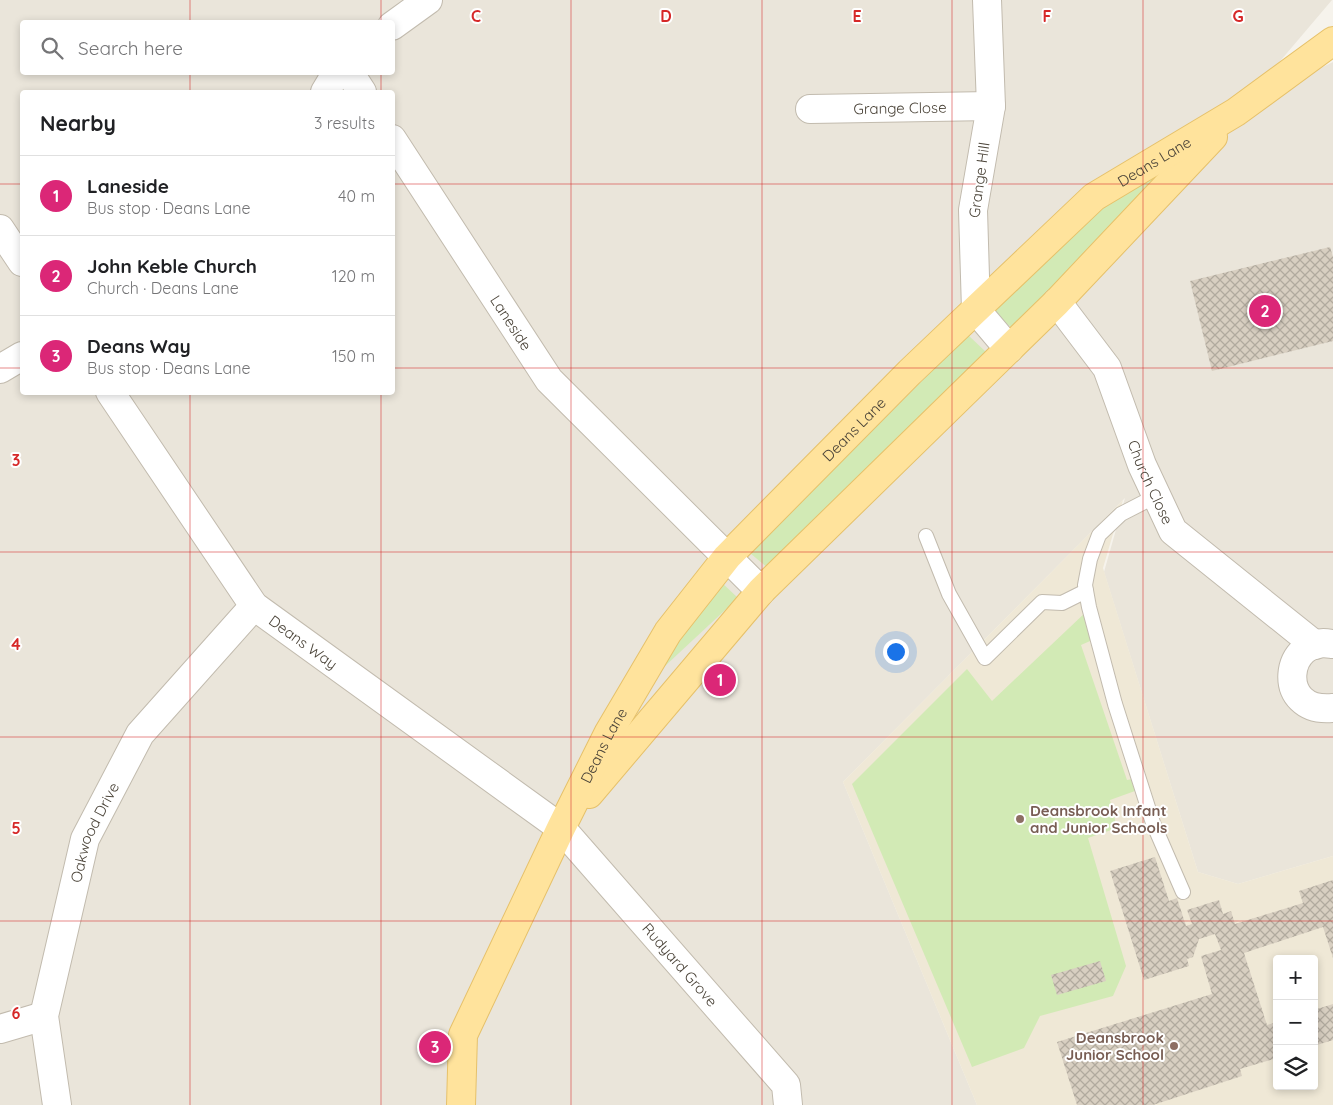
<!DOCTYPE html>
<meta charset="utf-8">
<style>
:root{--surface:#fff;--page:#f2f2f2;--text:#202124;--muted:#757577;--line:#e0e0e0;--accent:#db2777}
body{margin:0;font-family:Quicksand,sans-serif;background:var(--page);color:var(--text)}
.controls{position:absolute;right:15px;bottom:15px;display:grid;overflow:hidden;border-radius:5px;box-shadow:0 2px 8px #0003}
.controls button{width:45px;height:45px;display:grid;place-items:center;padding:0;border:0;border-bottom:1px solid var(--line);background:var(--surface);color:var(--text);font:25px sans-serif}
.you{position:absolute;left:895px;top:651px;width:18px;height:18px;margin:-12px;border:4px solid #fff;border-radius:50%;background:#1a73e8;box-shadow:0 0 0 8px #1a73e833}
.badge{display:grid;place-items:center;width:32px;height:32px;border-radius:50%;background:var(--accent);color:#fff;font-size:16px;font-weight:700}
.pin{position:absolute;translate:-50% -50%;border:2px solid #fff;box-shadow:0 1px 5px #0006}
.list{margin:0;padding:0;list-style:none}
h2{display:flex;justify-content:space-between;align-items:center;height:65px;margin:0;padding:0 20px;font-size:21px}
h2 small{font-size:16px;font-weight:400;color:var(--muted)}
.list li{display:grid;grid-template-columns:32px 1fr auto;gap:15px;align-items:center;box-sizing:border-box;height:80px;padding:0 20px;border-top:1px solid var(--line)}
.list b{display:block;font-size:19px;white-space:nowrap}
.list p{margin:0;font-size:16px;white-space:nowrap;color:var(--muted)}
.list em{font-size:16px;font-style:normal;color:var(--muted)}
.icon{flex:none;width:28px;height:28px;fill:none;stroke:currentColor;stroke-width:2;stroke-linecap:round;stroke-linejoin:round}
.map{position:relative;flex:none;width:1333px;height:1105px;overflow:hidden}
.search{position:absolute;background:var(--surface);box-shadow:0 2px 8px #0003;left:20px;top:20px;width:375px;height:55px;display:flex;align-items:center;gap:12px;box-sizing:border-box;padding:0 18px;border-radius:5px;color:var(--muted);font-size:19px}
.panel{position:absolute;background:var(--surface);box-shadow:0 2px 8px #0003;left:20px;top:90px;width:375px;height:305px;border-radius:5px}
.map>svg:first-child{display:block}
.residential{fill:#eae5da;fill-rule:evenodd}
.education{fill:#efe8d6;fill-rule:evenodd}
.green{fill:#d2eab5}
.building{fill:url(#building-cross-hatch)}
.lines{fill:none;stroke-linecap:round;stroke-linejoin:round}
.service-casing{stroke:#c2bbae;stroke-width:16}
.minor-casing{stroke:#c2bbae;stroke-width:30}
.primary-casing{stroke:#e6c16a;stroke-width:30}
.service{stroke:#fff;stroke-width:14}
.minor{stroke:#fff;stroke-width:28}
.primary{stroke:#ffe39c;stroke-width:28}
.grid{fill:none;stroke:#d62828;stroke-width:1;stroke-opacity:0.55}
.education-dot{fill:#8d6e63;stroke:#fff;stroke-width:2}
.labels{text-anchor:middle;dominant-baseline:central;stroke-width:4;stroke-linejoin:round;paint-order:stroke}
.street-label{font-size:15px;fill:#4b4439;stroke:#fff}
.education-label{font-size:15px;font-weight:bold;fill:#785e54;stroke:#fff;text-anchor:start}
.grid-label{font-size:16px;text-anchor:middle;font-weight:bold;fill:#d62828;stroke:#fff;stroke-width:4;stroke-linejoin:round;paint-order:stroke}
</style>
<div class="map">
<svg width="1333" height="1105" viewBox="0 0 1333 1105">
<defs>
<pattern id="building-cross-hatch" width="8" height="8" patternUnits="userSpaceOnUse" patternTransform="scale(1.25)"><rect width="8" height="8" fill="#d8cfc1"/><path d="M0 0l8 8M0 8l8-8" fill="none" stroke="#b1aa9e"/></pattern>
</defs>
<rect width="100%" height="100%" fill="#f6f3ec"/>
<path class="residential" d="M0,0H1332L1241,107L1333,62V856L1238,884L1198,872L1104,572L1125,498L843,782L977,1105H0ZM22,22H392V72H22ZM22,92H392V392H22Z"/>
<path class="education" d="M1123,500L1103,568L1198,872L1238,884L1333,856V1105H977L843,782ZM1277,959H1314V1086H1277Z"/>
<g class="green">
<path d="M1178,164L1011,327L988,308L1107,201Z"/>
<path d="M968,335L986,352L769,569L750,553Z"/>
<path d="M721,582L738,598L650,680Z"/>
<path d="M1087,611L1097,638L1081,645L1127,780L1142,777L1146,787L1110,800L1117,828L1088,838L1126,966L1113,996L1040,1016L1024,1048L972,1067L852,784L967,669L992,701Z"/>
</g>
<g class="building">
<path d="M1330,247L1333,257V341L1212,371L1190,281Z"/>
<path d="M1155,857L1169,901L1177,898L1186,926L1192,924L1187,910L1219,900L1223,914L1231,911L1235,924L1303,903L1299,891L1333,880V958L1323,927L1244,953L1267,1025L1277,1022V1058L1240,1069L1242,1076L1153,1105H1077L1057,1042L1212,994L1201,956L1221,950L1215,934L1199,939L1193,957L1187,959L1189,966L1144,980L1110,871Z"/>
<path d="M1100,961L1106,981L1057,995L1051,975Z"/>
<path d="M1333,1004V1040L1314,1046V1010Z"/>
</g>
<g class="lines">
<defs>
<g id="service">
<path d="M1156,496L1121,514L1099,535L1090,559L1085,585L1089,607L1115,704L1153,823L1183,892"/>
<path d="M926,536L949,594L985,658L1042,602L1062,603L1086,591"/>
</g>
<g id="minor">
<path d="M987,0L991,106L973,210L976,310L1009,349"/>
<path d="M392,26L428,0"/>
<path d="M349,72L362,92"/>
<path d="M325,92L337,72"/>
<path id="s1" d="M810,109L991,106"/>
<path id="s2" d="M392,139L549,380L761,591"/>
<path d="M0,229L22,262"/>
<path id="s3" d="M1057,302L1107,368L1142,465L1173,531L1315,645"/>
<path d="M0,369L22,356"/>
<path id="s4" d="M110,392L254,606L561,828L786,1085L788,1105"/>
<path d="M1332,644C1284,634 1274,714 1333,708"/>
<path d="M0,1029L44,1016"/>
<path id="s5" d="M57,1105L44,1016L85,839L140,734L254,606"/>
</g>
<g id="primary">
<path d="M589,794L761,591L1057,302L1213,137"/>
<path id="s6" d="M461,1105L463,1035L561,828L609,732L668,632L727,557L910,372L1094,197L1236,112L1333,41"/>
</g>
</defs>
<use href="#service" class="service-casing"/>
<use href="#minor" class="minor-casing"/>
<use href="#primary" class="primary-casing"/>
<use href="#service" class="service"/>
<use href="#minor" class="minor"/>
<use href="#primary" class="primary"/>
</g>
<path class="grid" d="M190,0V22M381,0V22M571,0V1105M762,0V1105M952,0V1105M1143,0V1105M190,72V92M381,72V92M0,184H22M392,184H1333M0,368H22M392,368H1333M190,392V1105M381,392V1105M0,552H1333M0,737H1333M0,921H1333"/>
<g class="education-dot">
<circle cx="1020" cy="819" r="5"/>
<circle cx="1174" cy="1046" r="5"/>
</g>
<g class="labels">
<g class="street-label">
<text stroke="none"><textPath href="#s1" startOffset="90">Grange Close</textPath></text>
<text stroke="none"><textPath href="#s6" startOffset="1202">Deans Lane</textPath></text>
<text transform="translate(979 180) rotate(-82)">Grange Hill</text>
<text stroke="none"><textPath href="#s2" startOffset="219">Laneside</textPath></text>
<text stroke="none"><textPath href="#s6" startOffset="798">Deans Lane</textPath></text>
<text stroke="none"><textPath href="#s3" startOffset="205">Church Close</textPath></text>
<text stroke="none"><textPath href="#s4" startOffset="319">Deans Way</textPath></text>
<text stroke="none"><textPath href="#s6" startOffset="392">Deans Lane</textPath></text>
<text stroke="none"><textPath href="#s5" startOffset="281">Oakwood Drive</textPath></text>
<text stroke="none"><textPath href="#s4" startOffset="818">Rudyard Grove</textPath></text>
</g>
<g class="education-label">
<text x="1030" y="810">Deansbrook Infant<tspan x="1030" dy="17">and Junior Schools</tspan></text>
<text x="1164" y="1037" text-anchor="end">Deansbrook<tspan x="1164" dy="17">Junior School</tspan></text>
</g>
</g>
<g class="grid-label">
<text x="476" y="22">C</text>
<text x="666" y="22">D</text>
<text x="857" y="22">E</text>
<text x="1047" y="22">F</text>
<text x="1238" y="22">G</text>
<text x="16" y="466">3</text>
<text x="16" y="650">4</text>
<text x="16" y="834">5</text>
<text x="16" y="1019">6</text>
</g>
</svg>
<div class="controls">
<button>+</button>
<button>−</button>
<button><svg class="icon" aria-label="layers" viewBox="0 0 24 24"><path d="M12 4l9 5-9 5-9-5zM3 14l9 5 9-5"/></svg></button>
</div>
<div class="you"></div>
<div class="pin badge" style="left:720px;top:680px">1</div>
<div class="pin badge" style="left:1265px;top:311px">2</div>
<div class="pin badge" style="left:435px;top:1047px">3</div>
<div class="search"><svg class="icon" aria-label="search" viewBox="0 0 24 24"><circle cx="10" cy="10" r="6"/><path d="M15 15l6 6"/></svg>Search here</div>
<section class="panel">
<h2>Nearby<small>3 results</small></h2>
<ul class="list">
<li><span class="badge">1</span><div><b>Laneside</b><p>Bus stop · Deans Lane</p></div><em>40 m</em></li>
<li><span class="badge">2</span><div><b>John Keble Church</b><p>Church · Deans Lane</p></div><em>120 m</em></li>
<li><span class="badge">3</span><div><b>Deans Way</b><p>Bus stop · Deans Lane</p></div><em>150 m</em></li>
</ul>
</section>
</div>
